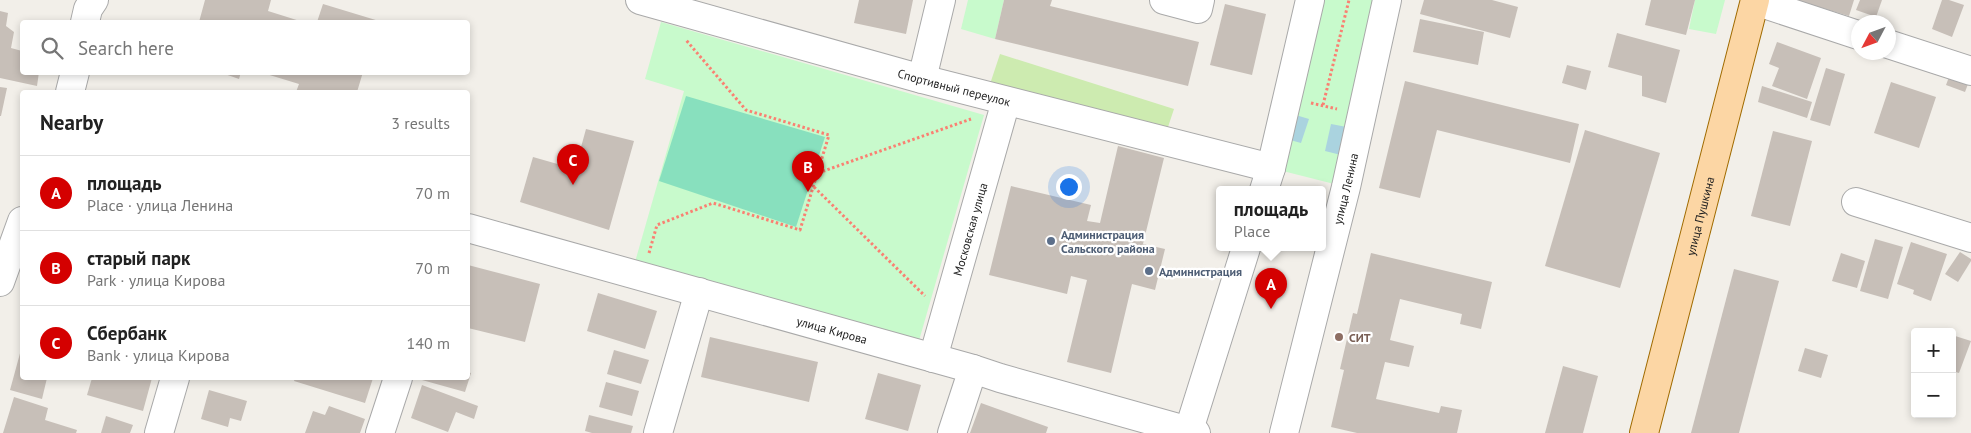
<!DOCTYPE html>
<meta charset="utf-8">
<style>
:root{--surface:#fff;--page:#f2f2f2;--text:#222;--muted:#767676;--line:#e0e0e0;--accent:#d40000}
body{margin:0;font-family:"PT Sans",sans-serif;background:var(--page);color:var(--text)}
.controls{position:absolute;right:15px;bottom:15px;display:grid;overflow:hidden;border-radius:5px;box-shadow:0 2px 8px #0003}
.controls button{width:45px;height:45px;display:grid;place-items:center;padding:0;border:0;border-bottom:1px solid var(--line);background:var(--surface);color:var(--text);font:25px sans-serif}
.compass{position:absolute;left:1851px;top:15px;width:45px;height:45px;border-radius:50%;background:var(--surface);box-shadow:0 2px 8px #0003;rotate:229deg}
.you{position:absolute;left:1068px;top:186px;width:18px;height:18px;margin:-12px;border:4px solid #fff;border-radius:50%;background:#1a73e8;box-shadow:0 0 0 8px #1a73e833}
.badge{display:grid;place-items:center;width:32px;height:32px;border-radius:50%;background:var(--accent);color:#fff;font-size:16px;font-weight:700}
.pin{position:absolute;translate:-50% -41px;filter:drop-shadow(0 1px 2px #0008)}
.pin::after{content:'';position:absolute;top:26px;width:18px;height:15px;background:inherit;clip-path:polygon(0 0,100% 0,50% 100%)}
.popup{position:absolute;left:1216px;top:186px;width:110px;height:65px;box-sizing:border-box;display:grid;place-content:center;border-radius:5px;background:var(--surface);filter:drop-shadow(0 1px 4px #0005);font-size:16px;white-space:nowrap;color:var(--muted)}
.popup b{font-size:19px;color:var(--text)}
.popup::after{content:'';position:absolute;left:50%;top:100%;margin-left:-10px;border:10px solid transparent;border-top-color:var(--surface)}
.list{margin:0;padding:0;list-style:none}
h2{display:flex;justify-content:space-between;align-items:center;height:65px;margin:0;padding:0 20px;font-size:21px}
h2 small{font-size:16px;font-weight:400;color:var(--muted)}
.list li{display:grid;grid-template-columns:32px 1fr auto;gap:15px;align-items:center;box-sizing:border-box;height:75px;padding:0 20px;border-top:1px solid var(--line)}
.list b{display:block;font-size:19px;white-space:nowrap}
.list p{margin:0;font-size:16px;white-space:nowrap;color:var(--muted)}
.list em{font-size:16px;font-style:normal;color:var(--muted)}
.icon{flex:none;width:28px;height:28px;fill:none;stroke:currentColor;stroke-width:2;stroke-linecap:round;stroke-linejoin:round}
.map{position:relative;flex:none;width:1971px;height:433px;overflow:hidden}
.search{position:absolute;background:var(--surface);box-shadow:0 2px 8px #0003;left:20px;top:20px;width:450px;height:55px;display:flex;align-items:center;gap:12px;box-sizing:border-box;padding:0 18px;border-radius:5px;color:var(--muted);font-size:19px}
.panel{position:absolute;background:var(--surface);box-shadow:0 2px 8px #0003;left:20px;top:90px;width:450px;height:290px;border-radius:5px}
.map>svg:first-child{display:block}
.grass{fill:#cdebb0}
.park{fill:#c8facc}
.pitch{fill:#88e0be}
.water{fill:#aad3df}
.building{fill:#c7bfb8}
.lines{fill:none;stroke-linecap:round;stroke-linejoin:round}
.minor-casing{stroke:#a9a9a9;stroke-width:30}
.major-casing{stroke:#a06b00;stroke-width:30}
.path{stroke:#fa8072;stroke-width:3;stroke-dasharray:2.5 2.5;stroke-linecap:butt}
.minor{stroke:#fff;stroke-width:28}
.major{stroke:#fcd6a4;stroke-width:28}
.service-dot{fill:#5c6f8a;stroke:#fff;stroke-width:2}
.education-dot{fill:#8d6e63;stroke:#fff;stroke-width:2}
.labels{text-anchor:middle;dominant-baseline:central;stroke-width:4.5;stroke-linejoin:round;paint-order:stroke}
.street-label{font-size:12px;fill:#222;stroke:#fff}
.service-label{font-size:12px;font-weight:bold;fill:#4e5e75;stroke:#fff;text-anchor:start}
.education-label{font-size:12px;font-weight:bold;fill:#785e54;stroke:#fff;text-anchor:start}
</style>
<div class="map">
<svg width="1971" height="433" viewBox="0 0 1971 433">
<rect width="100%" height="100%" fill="#f2efe9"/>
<path class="grass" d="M1000,54L1174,109L1164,139L990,84Z"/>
<g class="park">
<path d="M968,0H1004L995,39L961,29Z"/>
<path d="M1317,0H1379L1346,187L1271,168Z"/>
<path d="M1695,0H1725L1716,34L1689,29Z"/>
<path d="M661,22L984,115L916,351L633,269L684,91L645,79Z"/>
</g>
<path class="pitch" d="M686,96L825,137L796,227L659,181Z"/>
<g class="water">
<path d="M1289,113L1309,119L1301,143L1283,138Z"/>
<path d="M1331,124L1352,128L1345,156L1325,151Z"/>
</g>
<g class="building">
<path d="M205,0H271L268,11L303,22H199Z"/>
<path d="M859,0H913L906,34L854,23Z"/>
<path d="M1004,0H1052L1050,6L1199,42L1188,86L995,39Z"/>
<path d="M1424,0H1492L1518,7L1510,38L1420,14Z"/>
<path d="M1651,0H1695L1686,35L1645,25Z"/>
<path d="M1795,0H1854L1849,16Z"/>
<path d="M1860,0H1882L1876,17L1856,10Z"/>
<path d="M1942,0H1949L1964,5L1952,37L1932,29Z"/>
<path d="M323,4L379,21L378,22H317Z"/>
<path d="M1225,4L1266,14L1252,75L1210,65Z"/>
<path d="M0,11L8,13L6,26L14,32L11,48L22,51V72H39L37,86L0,78Z"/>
<path d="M1420,19L1484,32L1478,65L1413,52Z"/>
<path d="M1617,33L1680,50L1666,103L1642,96V76L1608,67Z"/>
<path d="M1777,42L1821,58L1807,99L1772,86L1779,68L1769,64Z"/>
<path d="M1567,65L1591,71L1586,90L1562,83Z"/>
<path d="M1826,68L1845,74L1830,126L1810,120Z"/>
<path d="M1952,69L1971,76L1965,92L1946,85Z"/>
<path d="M219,72H241L239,79Z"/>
<path d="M363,72L357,92H296L299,84L263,73Z"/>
<path d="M1405,81L1579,124L1570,163L1437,130L1420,198L1379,188Z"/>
<path d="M1891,82L1936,97L1919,148L1874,133Z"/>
<path d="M1762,86L1812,102L1807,118L1758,102Z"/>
<path d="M0,87L7,88L1,116H0Z"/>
<path d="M586,129L634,141L609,230L520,202L533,157L575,169Z"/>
<path d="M1585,130L1660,153L1620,288L1545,266Z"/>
<path d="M1773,131L1812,141L1790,226L1751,216Z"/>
<path d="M1118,146L1164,158L1143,244L1165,249L1155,290L1132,284L1111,373L1067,362L1087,280L1071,276L1067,294L989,275L1011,186L1091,205L1087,221L1100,223Z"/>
<path d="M1875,239L1903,247L1888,299L1860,291Z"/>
<path d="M1911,242L1947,254L1931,301L1913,294L1914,290L1897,284Z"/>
<path d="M1960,252L1971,259V261L1958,282L1945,274Z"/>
<path d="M1371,253L1492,282L1481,329L1460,324L1462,314L1400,299L1390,340L1414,346L1409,367L1385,362L1376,399L1439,413L1441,406L1462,410L1457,433H1357L1331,427L1344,370L1340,369L1353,313L1357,314Z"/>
<path d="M1841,253L1865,261L1857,288L1832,281Z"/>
<path d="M468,265L540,284L525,342L468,328Z"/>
<path d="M1734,269L1779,281L1739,433H1691Z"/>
<path d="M598,293L657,311L645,349L587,331Z"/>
<path d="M1952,335L1971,341L1959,373L1952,371Z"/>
<path d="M710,337L818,362L809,402L701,377Z"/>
<path d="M22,346V378H47L42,399L10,390Z"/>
<path d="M1805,348L1828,355L1821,378L1798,371Z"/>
<path d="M614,350L649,360L641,384L607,374Z"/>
<path d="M1563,366L1598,376L1583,433H1545Z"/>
<path d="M468,372L471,373L465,392L422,380L423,378H468Z"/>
<path d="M878,373L921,385L908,431L865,419Z"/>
<path d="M92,378H152L143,411L87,395Z"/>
<path d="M295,378H373L365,403L294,381Z"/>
<path d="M606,382L639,391L632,416L599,407Z"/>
<path d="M422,385L478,406L474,419L456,412L448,432L411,418Z"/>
<path d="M209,390L247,401L241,421L230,418L228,427L201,419Z"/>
<path d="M14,397L48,408L45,420L77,430L76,433H3Z"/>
<path d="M981,403L1048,427L1046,433H970Z"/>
<path d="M329,406L365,419L360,433H305L313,411L325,415Z"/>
<path d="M589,415L633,426L631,433H592L585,431Z"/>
<path d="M106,416L133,425L130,433H101Z"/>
</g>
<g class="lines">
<defs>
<g id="minor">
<path id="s1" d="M640,0L922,79L1271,168"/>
<path d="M1164,0L1198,9L1200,0"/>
<path d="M1755,1L1858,35"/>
<path d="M85,22L88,9L94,0"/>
<path d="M1888,44L1971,71"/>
<path d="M922,79L941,0"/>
<path d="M70,92L75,72"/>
<path d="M1264,190L1271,168L1310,0"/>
<path d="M1856,202L1971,238"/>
<path id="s2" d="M468,228L973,369L1000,378L1196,433"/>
<path d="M0,282L22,221"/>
<path id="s3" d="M933,358L1006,101"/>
<path d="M159,433L175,378"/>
<path d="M380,433L398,378"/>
<path d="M658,433L699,292"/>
<path d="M952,433L973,369"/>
<path d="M1188,433L1246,248"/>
<path id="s4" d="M1284,433L1346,187L1387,0"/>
</g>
<g id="major">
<path id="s5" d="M1644,433L1755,0"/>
</g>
</defs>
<use href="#minor" class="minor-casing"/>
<use href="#major" class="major-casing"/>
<g class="path">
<path d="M1311,103L1337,109"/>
<path d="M1323,105L1349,0"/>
<path d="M818,173L971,119"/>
<path d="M814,187L925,296"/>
<path d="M649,253L657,225L713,203L800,230L829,135L746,110L686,40"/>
</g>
<use href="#minor" class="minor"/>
<use href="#major" class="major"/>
</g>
<g class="service-dot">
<circle cx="1051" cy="241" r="5"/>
<circle cx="1149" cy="271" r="5"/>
</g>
<circle class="education-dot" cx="1339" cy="337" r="5"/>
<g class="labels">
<g class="street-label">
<text stroke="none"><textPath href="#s1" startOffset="326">Спортивный переулок</textPath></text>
<text stroke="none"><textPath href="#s4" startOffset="252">улица Ленина</textPath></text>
<text stroke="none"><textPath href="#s5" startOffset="224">улица Пушкина</textPath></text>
<text stroke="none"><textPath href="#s3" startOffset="134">Московская улица</textPath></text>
<text stroke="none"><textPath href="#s2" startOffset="378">улица Кирова</textPath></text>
</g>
<g class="service-label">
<text x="1061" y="234">Администрация<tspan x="1061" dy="14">Сальского района</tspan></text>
<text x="1159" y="271">Администрация</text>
</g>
<g class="education-label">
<text x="1349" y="337">СИТ</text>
</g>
</g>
</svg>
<div class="controls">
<button>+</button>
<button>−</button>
</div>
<svg class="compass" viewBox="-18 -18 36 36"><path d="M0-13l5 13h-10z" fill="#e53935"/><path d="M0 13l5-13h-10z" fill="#767676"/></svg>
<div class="you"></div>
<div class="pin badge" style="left:1271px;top:309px">A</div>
<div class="popup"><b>площадь</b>Place</div>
<div class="pin badge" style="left:808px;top:192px">B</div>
<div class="pin badge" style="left:573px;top:185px">C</div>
<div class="search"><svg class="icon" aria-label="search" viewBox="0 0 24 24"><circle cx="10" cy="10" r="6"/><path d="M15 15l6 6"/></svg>Search here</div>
<section class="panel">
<h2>Nearby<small>3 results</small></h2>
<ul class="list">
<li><span class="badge">A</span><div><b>площадь</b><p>Place · улица Ленина</p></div><em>70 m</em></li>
<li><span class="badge">B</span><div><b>старый парк</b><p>Park · улица Кирова</p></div><em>70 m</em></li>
<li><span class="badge">C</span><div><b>Сбербанк</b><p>Bank · улица Кирова</p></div><em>140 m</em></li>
</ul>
</section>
</div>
